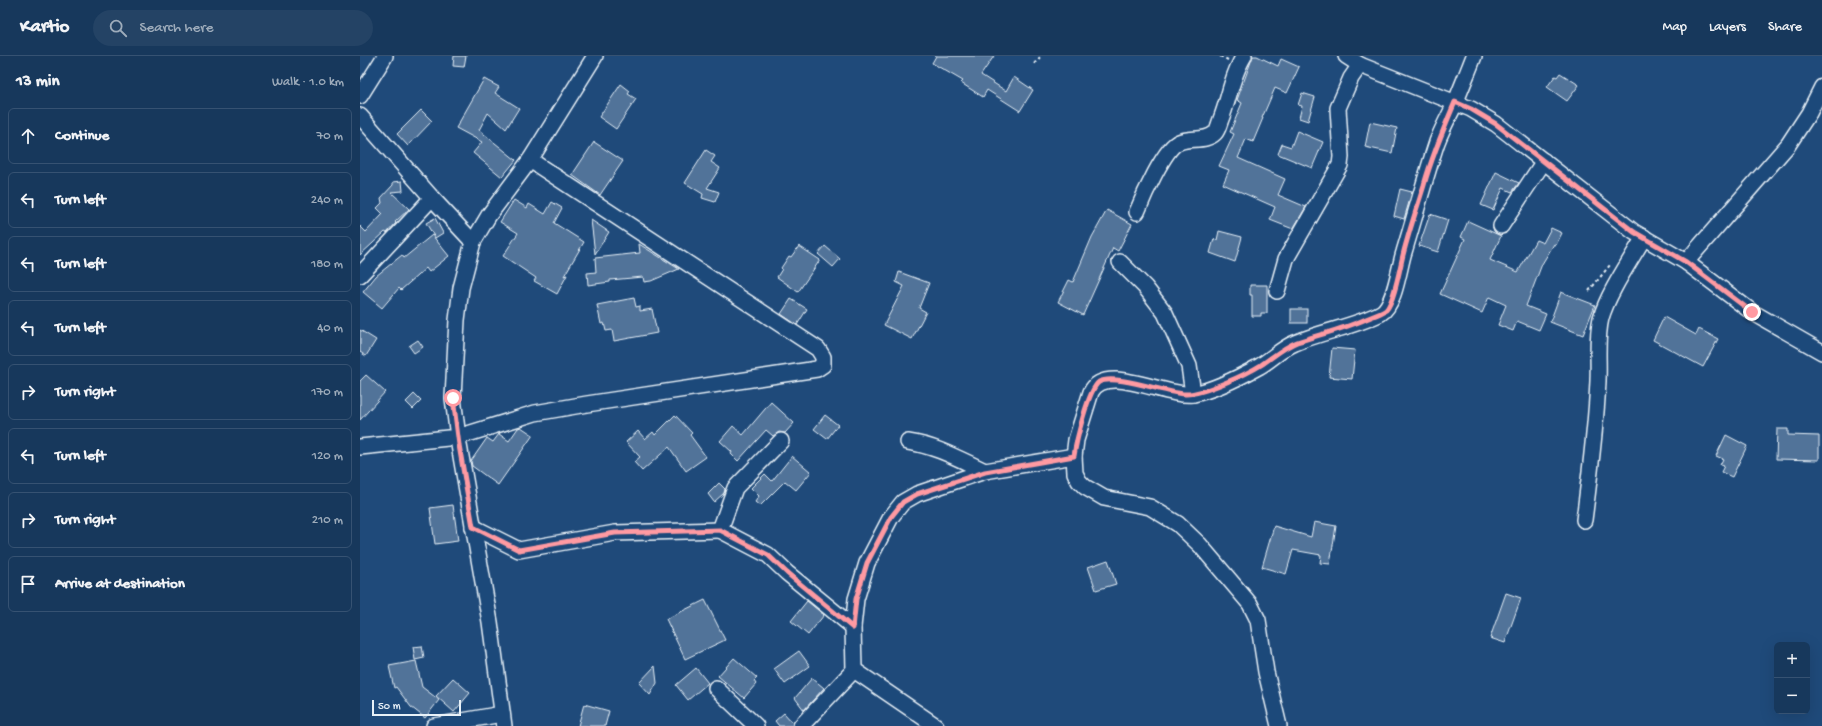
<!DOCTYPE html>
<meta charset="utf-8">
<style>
:root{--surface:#17385c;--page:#244365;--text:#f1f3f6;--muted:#9eacbb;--line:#365272}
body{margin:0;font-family:"Gochi Hand",sans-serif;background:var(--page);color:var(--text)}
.controls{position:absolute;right:12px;bottom:12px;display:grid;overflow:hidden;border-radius:6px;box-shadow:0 4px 16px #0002}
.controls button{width:36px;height:36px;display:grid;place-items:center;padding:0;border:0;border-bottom:1px solid var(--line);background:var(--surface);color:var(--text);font:20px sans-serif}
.scale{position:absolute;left:12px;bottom:10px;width:89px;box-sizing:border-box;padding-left:4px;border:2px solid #e8f1f8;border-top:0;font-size:11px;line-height:14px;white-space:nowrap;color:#e8f1f8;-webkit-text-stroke:3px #1f4a7a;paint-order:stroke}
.stop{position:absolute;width:12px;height:12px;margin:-9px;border:3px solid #ff9aa2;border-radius:50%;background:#fff}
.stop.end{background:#ff9aa2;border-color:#fff;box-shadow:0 1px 4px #0008}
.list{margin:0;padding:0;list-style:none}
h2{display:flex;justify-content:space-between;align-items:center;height:52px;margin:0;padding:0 16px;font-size:17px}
h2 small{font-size:13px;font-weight:400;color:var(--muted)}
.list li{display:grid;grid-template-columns:26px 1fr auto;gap:12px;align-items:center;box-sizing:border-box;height:56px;margin:0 8px 8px;padding:0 8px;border:1px solid var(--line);border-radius:6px}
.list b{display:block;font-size:15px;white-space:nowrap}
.list em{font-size:13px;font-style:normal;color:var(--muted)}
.icon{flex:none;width:22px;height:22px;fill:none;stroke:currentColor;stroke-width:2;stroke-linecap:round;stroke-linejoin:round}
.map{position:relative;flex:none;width:1462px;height:670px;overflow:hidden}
header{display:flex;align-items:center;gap:24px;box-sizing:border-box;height:56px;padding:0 20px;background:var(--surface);border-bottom:1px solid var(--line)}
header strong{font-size:19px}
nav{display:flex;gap:22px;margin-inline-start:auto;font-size:14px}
.search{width:280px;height:36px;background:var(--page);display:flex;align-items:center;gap:10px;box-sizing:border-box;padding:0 14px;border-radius:22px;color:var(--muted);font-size:15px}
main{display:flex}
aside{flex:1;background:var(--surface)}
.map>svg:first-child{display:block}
.building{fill:#517399;stroke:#e8f1f8}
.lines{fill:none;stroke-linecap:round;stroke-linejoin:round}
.minor-casing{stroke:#e8f1f8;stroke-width:18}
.path{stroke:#e8f1f8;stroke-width:2;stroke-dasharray:3 3;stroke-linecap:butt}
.minor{stroke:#1f4a7a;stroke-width:15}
.route{stroke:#ff9aa2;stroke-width:5}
</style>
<header>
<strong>Kartio</strong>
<div class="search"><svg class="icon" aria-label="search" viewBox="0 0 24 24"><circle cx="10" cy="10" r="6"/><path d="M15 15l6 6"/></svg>Search here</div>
<nav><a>Map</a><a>Layers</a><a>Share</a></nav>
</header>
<main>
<aside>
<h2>13 min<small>Walk · 1.0 km</small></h2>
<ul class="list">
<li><svg class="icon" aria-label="ahead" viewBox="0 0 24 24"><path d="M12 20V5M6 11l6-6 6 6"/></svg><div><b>Continue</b></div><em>70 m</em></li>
<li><svg class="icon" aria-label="left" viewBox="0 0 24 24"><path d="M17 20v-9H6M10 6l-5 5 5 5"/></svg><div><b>Turn left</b></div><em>240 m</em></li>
<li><svg class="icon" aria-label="left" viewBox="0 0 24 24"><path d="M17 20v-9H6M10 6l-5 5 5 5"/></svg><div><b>Turn left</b></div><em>180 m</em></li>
<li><svg class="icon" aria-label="left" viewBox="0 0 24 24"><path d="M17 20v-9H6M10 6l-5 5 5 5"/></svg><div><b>Turn left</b></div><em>40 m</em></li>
<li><svg class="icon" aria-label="right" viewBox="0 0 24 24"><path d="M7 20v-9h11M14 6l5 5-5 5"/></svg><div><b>Turn right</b></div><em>170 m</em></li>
<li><svg class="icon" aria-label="left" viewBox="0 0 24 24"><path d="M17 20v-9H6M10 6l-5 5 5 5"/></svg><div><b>Turn left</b></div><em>120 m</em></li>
<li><svg class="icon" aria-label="right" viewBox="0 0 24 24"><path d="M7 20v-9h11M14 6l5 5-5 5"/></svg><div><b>Turn right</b></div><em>210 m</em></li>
<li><svg class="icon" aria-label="arrive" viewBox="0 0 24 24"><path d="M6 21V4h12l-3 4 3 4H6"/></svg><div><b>Arrive at destination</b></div></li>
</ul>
</aside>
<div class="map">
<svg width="1462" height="670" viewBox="0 0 1462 670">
<rect width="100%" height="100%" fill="#1f4a7a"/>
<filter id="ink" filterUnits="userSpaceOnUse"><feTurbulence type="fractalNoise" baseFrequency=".025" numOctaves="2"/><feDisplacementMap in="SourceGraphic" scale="8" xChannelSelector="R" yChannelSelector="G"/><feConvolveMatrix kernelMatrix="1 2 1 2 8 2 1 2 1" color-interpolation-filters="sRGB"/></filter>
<g filter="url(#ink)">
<g class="building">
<path d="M94,0H106L104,11L93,10Z"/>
<path d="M576,0H634L621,19L646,35L654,21L673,34L660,55L627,34L623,41L601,27L603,25L572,7Z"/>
<path d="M893,0H897L918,10L921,3L939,11L927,37L915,32L902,62H903L893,86L886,83L878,102L925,123L918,139L946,151L933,173L910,164L915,151L863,128L869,114L859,110L874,78L870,76L882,47L877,44Z"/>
<path d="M1200,17L1219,29L1207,45L1187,31L1195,20L1197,21Z"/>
<path d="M124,23L139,31L135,37L159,52L146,73L128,57L119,74L156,104L142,121L113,97L122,86L96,72Z"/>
<path d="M261,28L270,35L268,38L276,43L256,73L239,61Z"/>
<path d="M942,37L955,41L948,65L939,62L942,50L938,49Z"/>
<path d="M61,54L72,65L48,90L37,78Z"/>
<path d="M1010,66L1037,72L1032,97L1005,91Z"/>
<path d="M937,75L963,86L952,112L918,98L922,88L931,91Z"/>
<path d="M234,86L263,105L240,139L212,119Z"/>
<path d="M346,94L355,100L351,106L360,112L347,132L359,136L355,146L342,142L343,138L325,127Z"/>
<path d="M1136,116L1159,127L1152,136L1143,132L1133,154L1121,149Z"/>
<path d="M42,125L43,135L31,136L49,153L35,166L36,167L27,177L25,176L0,199V170L6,176L23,158L17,152L22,147L21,142L33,129V126Z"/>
<path d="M1040,133L1052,136L1044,163L1034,160Z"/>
<path d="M154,144L167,152L169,148L185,158L192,146L202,152L194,167L224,186L204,220L207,219L197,238L174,225L176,222L143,200L158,177L140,166Z"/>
<path d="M747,154L772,168L758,195L753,192L723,259L698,246L709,224L713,226L732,181Z"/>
<path d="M1070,158L1088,164L1078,196L1059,190Z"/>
<path d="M75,162L83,177L75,182L66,167Z"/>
<path d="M231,164L249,176L235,198Z"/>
<path d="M1108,165L1141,180L1130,204L1158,216L1176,184L1183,187L1191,172L1202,177L1196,189L1194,188L1182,208L1166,250L1186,258L1179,274L1157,265L1153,275L1138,269L1146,249L1129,241L1122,257L1080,238L1105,183L1101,181Z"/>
<path d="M859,175L882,181L875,206L850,197L854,183L857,184Z"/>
<path d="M72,179L89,200L69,216L66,212L41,234L39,232L22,252L3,236L16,220L42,199L44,202Z"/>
<path d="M279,188L319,213L291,225L284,226L283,221L250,224V226L228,229L227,217L236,216L235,202L280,197Z"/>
<path d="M439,190L460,204L438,236L417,221L422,213L421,212L429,200L431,201Z"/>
<path d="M465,190L480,203L473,211L458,198Z"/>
<path d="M539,216L569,227L559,252L566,256L552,283L524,269L544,230L536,226Z"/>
<path d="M890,229H907V257H901V260H892V239H890Z"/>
<path d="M1201,236L1235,249L1223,279L1190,266Z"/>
<path d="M274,242L276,251L280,250V255L292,253L297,277L254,285L252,274L246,275L244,267L241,268L237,249Z"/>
<path d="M431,243L447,253L437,269L421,258Z"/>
<rect x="931" y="253" width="16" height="14"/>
<path d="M1304,261L1336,279L1339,273L1358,283L1343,311L1293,284Z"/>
<path d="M0,274L16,284L6,300L0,296Z"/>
<path d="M58,284L63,291L54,297L49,290Z"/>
<path d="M972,292L995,294L992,323L969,321Z"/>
<path d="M6,319L25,336L0,364V325Z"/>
<path d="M54,338L61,345L53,353L46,346Z"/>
<path d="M411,346L434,367L425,377L419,376L413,380L406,374L378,405L371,398L372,396L360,385L373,370L383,379Z"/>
<path d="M315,359L332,377L330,379L346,401L326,415L309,391L282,415L274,406L280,401L266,386L278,375L285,383L293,376L295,379Z"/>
<path d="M465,359L478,369L467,383L454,373Z"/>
<path d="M161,371L173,379L138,429L112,410L111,405L127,382L133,386L139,378L149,385L158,372Z"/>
<path d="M1417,373H1428V379L1459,380V404L1416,403Z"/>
<path d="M1366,379L1387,390L1372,421L1361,416L1364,410L1360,409L1363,403L1356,400Z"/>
<path d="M432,400L451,416L436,434L425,425L400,450L395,446L399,440L391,432L405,418L412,425Z"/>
<path d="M359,427L365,433L364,437L354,446L348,438Z"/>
<path d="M93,449L98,485L75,488L70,452Z"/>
<path d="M954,466L976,470L970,508L960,507L961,499L933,494L926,518L902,511L914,470L951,481Z"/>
<path d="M748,504L756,528L736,534L728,511Z"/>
<path d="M1146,537L1161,542L1145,587L1130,582Z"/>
<path d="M345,544L365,584L325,603L306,563Z"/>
<path d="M447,545L464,559L448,579L431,565Z"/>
<path d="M62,590L64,602L55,604L53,591Z"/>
<path d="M439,595L450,610L425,628L414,613Z"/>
<path d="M374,602L397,622L394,625L396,628L384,642L358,620Z"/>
<path d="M56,605L62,631L79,644L65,662L51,651L36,631L34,632L29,610Z"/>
<path d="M295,610L297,627L290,639L279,627Z"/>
<path d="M336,612L348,627L328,644L316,629Z"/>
<path d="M93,622L110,637L94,656L76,640Z"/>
<path d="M452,622L464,632L444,654L435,642Z"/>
<path d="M224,648L249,655L245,670H218Z"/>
<path d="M424,657L433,667L432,670H419L415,665Z"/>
</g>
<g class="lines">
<defs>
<g id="minor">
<path d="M986,0L1000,9L1111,53L1136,68L1274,176L1326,206L1392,256L1462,296"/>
<path d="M0,40L25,0"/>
<path d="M0,60L72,142L113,186"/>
<path d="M170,104L235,0"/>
<path d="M777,156C783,141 805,91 819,86C830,81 846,86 855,77C858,74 859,68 861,63C869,43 872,19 884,0"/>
<path d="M1141,170L1184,105"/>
<path d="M760,206L785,231L805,257L829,310L833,338"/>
<path d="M1326,206L1428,89L1449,57L1462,31"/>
<path d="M0,219L72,142"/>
<path d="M917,235L926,203L980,109L981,101L978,52L991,22L1000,9"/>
<path d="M421,385L375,432L360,474L408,499L427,517L493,571"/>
<path d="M548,386C576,390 599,403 625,415"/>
<path d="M0,391L98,381L175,357L227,348L457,313L463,309V301L458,293L170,104L129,159L113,186L101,232L97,264L93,342L99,389L130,566L144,670"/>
<path d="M1224,464C1230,418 1236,372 1238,325C1239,304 1236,282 1241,262C1248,237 1271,204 1284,181"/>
<path d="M113,471L159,494L255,477L360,474"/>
<path d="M494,614L576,670"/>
<path d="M356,632L396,670"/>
<path d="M74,670L142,658"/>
<path d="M441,670L494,614L493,571L496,543L507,507L531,461L543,446L557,438L625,415L714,400"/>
<path d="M919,670L906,616L898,564L890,548L840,489L818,468L790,451L744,442L725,431L719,425L715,417L714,400L716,384L731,336C746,306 806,342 833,338C855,334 880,321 900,310C912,303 922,292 935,287C963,275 994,271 1021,257C1035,249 1039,211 1044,196C1055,160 1065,122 1077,86C1082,73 1089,60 1095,48C1101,32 1108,16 1114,0"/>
</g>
</defs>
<use href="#minor" class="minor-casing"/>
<g class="path">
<path d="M860,0L868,4"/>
<path d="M674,8L681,0"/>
<path d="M1229,235L1250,209"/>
</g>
<use href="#minor" class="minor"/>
</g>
</g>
<g class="lines" filter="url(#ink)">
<path class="route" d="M93,342L99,389L113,471L159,494L255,477L360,474L408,499L427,517L493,572L496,543L507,507L531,461L543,446L557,438L625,416L714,400C716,386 728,334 739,326C755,317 805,337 825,338C842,339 887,318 901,309C913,301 924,291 937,286C961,278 984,273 1006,263C1013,260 1020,258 1026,254C1034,246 1040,211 1043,199C1049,175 1057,152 1064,129C1072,100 1083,74 1095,46L1111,53L1136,68L1274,176L1326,206L1392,256"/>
</g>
</svg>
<div class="controls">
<button>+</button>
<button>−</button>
</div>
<div class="scale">50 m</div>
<div class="stop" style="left:93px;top:342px"></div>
<div class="stop end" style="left:1392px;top:256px"></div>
</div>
</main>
